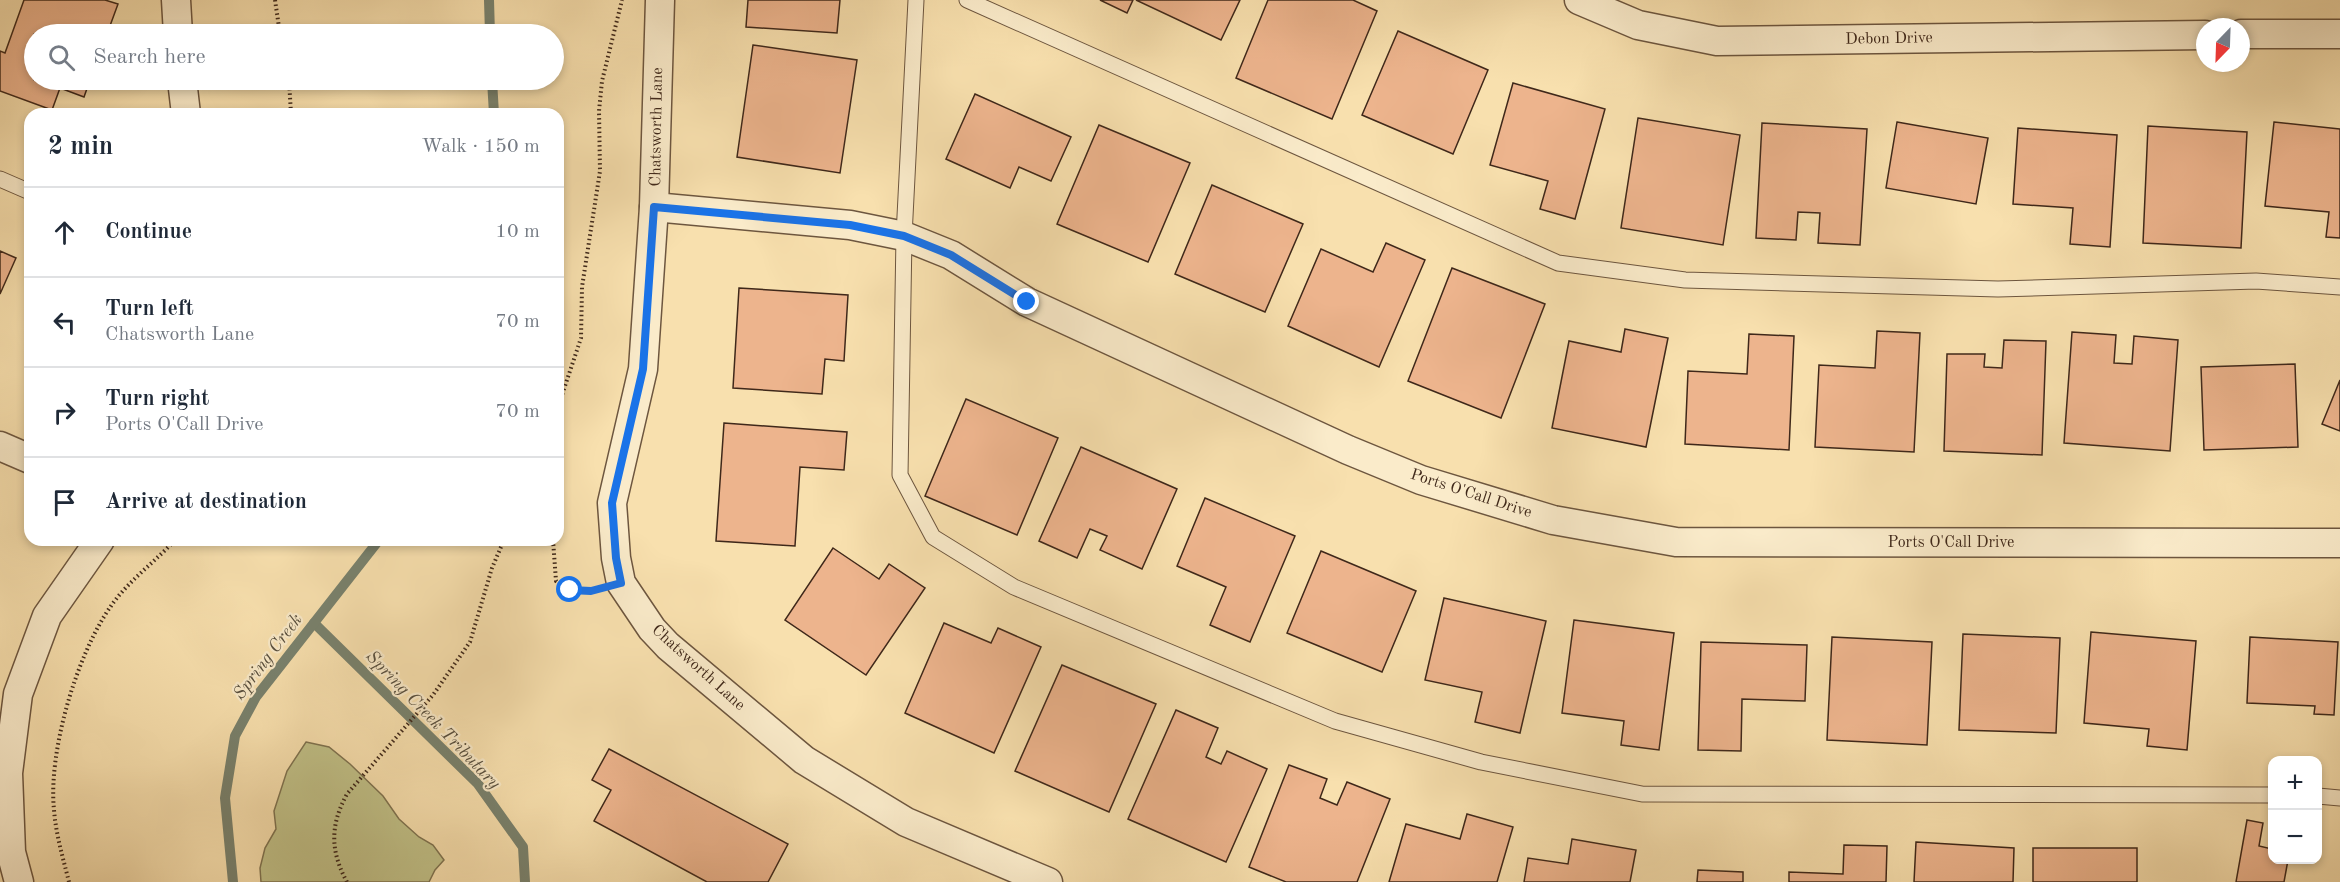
<!DOCTYPE html>
<meta charset="utf-8">
<style>
:root{--surface:#fff;--page:#f2f2f3;--text:#1f2937;--muted:#747a83;--line:#e0e1e3}
body{margin:0;font-family:"Old Standard TT",serif;background:var(--page);color:var(--text)}
.controls{position:absolute;right:18px;bottom:18px;display:grid;overflow:hidden;border-radius:12px;box-shadow:0 3px 9px #0003}
.controls button{width:54px;height:54px;display:grid;place-items:center;padding:0;border:0;border-bottom:2px solid var(--line);background:var(--surface);color:var(--text);font:30px sans-serif}
.compass{position:absolute;left:2196px;top:18px;width:54px;height:54px;border-radius:50%;background:var(--surface);box-shadow:0 3px 9px #0003;rotate:203deg}
.stop{position:absolute;width:18px;height:18px;margin:-14px;border:4px solid #1a73e8;border-radius:50%;background:#fff}
.stop.end{background:#1a73e8;border-color:#fff;box-shadow:0 2px 6px #0008}
.list{margin:0;padding:0;list-style:none}
h2{display:flex;justify-content:space-between;align-items:center;height:78px;margin:0;padding:0 24px;font-size:26px}
h2 small{font-size:20px;font-weight:400;color:var(--muted)}
.list li{display:grid;grid-template-columns:39px 1fr auto;gap:18px;align-items:center;box-sizing:border-box;height:90px;padding:0 24px;border-top:2px solid var(--line)}
.list b{display:block;font-size:22px;white-space:nowrap}
.list p{margin:0;font-size:20px;white-space:nowrap;color:var(--muted)}
.list em{font-size:20px;font-style:normal;color:var(--muted)}
.icon{flex:none;width:33px;height:33px;fill:none;stroke:currentColor;stroke-width:2;stroke-linecap:round;stroke-linejoin:round}
.map{position:relative;flex:none;width:2340px;height:882px;overflow:hidden}
.search{position:absolute;background:var(--surface);box-shadow:0 3px 9px #0003;left:24px;top:24px;width:540px;height:66px;display:flex;align-items:center;gap:15px;box-sizing:border-box;padding:0 21px;border-radius:33px;color:var(--muted);font-size:22px}
.panel{position:absolute;background:var(--surface);box-shadow:0 3px 9px #0003;left:24px;top:108px;width:540px;height:438px;border-radius:18px}
.map>svg:first-child{display:block}
.green{fill:#c1c188;stroke:#807451;stroke-width:1.5}
.lines{fill:none;stroke-linecap:round;stroke-linejoin:round}
.stream{stroke:#79826e;stroke-width:10}
.building{fill:#edb48d;stroke:#3f281a;stroke-width:1.5}
.service-casing{stroke:#6d563f;stroke-width:17}
.minor-casing{stroke:#6d563f;stroke-width:31}
.path{stroke:#3f281a;stroke-width:4;stroke-dasharray:1.5 3;stroke-linecap:butt}
.service{stroke:#faebca;stroke-width:15}
.minor{stroke:#faebca;stroke-width:28}
.route{stroke:#1a73e8;stroke-width:8}
.labels{text-anchor:middle;dominant-baseline:central;stroke-width:4.5;stroke-linejoin:round;paint-order:stroke}
.street-label{font-size:16px;fill:#3f281a;stroke:#faebca}
.water-label{font-size:18px;font-style:italic;fill:#574e3d;stroke:#faebca}
</style>
<div class="map">
<svg width="2340" height="882" viewBox="0 0 2340 882">
<rect width="100%" height="100%" fill="#f8e0ae"/>
<filter id="stains"><feTurbulence type="fractalNoise" baseFrequency=".00333" numOctaves="4"/><feColorMatrix values="0 0 0 0 .2 0 0 0 0 .09 0 0 0 0 .02 0 0 0 .5 -.17"/></filter>
<radialGradient id="worn" r=".72"><stop offset=".6" stop-color="#630" stop-opacity="0"/><stop offset="1" stop-color="#630" stop-opacity=".3"/></radialGradient>
<path class="green" d="M306,742L329,747L350,764L383,796L399,819L419,837L433,845L444,860L435,870L429,882H261L260,868L265,848L276,829L274,811L287,771Z"/>
<g class="lines">
<g class="stream">
<path d="M489,0L490,34"/>
<path d="M492,80L494,114"/>
<path d="M314,623L478,784L523,847L525,882"/>
<path d="M233,882L225,798L235,736L256,697L379,540"/>
</g>
</g>
<g class="building">
<path d="M24,0H105L118,4L107,34H34V80H90L84,97L60,88L52,110L0,91V51L5,53Z"/>
<path d="M748,0H840L837,33L746,27Z"/>
<path d="M1100,0H1133L1127,13Z"/>
<path d="M1136,0H1240L1221,40Z"/>
<path d="M1268,0H1353L1377,11L1332,119L1236,78Z"/>
<path d="M1398,31L1488,70L1453,154L1362,115Z"/>
<path d="M753,45L857,60L840,173L737,157Z"/>
<path d="M1513,83L1605,109L1575,219L1540,209L1548,181L1490,165Z"/>
<path d="M975,94L1071,137L1051,181L1019,167L1010,188L946,159Z"/>
<path d="M1638,118L1740,135L1723,245L1621,228Z"/>
<path d="M1897,122L1988,138L1976,204L1886,188Z"/>
<path d="M2274,122L2340,129V238L2326,237L2329,212L2265,206Z"/>
<path d="M1762,123L1867,129L1860,245L1818,243L1820,213L1798,212L1796,240L1756,238Z"/>
<path d="M1099,125L1190,163L1148,262L1057,224Z"/>
<path d="M2148,126L2247,132L2241,248L2143,243Z"/>
<path d="M2018,128L2117,135L2110,247L2070,244L2073,208L2013,204Z"/>
<path d="M1212,185L1303,224L1265,312L1175,274Z"/>
<path d="M1386,243L1425,260L1379,367L1288,326L1321,249L1373,272Z"/>
<path d="M0,251L16,258L0,294Z"/>
<path d="M1452,268L1545,304L1501,418L1408,381Z"/>
<path d="M739,288L848,295L844,361L825,359L822,394L733,388Z"/>
<path d="M1625,329L1668,338L1646,447L1552,428L1569,341L1621,352Z"/>
<path d="M1877,331L1920,333L1914,452L1815,447L1819,365L1875,368Z"/>
<path d="M2072,332L2116,335L2114,363L2132,364L2134,336L2178,340L2170,451L2064,443Z"/>
<path d="M1749,334L1794,336L1789,450L1685,444L1688,371L1747,374Z"/>
<path d="M2004,340L2046,341L2042,455L1944,451L1947,354H1985L1984,367L2002,368Z"/>
<path d="M2295,364L2298,447L2204,450L2201,367Z"/>
<path d="M2340,380V431L2322,424Z"/>
<path d="M966,399L1058,438L1017,535L925,496Z"/>
<path d="M724,423L847,432L844,470L800,467L795,546L716,541Z"/>
<path d="M1081,447L1177,489L1142,569L1100,550L1107,536L1090,529L1077,558L1039,541Z"/>
<path d="M1205,498L1295,536L1250,642L1210,625L1226,587L1177,566Z"/>
<path d="M833,548L879,579L889,564L925,588L866,675L785,620Z"/>
<path d="M1321,551L1416,591L1382,672L1287,633Z"/>
<path d="M1444,598L1546,621L1520,733L1475,722L1482,692L1425,680Z"/>
<path d="M1574,620L1674,633L1659,750L1621,745L1624,721L1562,713Z"/>
<path d="M944,623L991,643L998,628L1041,647L994,753L905,713Z"/>
<path d="M2091,632L2196,641L2187,750L2147,746L2149,729L2084,723Z"/>
<path d="M1963,634L2060,638L2056,733L1959,730Z"/>
<path d="M1832,637L1932,642L1927,745L1827,740Z"/>
<path d="M2250,637L2338,642L2334,715L2314,714L2315,706L2247,703Z"/>
<path d="M1701,642L1807,645L1805,701L1742,699L1741,751L1698,750Z"/>
<path d="M1062,665L1156,704L1109,812L1015,771Z"/>
<path d="M1176,710L1218,728L1206,757L1221,764L1227,751L1267,769L1226,862L1128,819Z"/>
<path d="M609,749L788,844L768,882H707L594,821L611,790L592,780Z"/>
<path d="M1289,765L1327,779L1320,798L1337,805L1347,782L1390,799L1357,882H1286L1249,867Z"/>
<path d="M1467,814L1513,827L1497,882H1389L1406,824L1460,839Z"/>
<path d="M2247,820L2263,823L2259,846L2272,849V860H2288L2284,882H2236Z"/>
<path d="M1572,839L1636,850L1630,882H1524L1528,858L1568,864Z"/>
<path d="M1916,842L2014,848L2013,882H1914Z"/>
<path d="M1844,845L1887,846L1886,882H1789V872L1843,874Z"/>
<rect x="2033" y="848" width="104" height="34"/>
<path d="M1698,870L1743,872V882H1697Z"/>
</g>
<g class="lines">
<defs>
<g id="service">
<path d="M916,0L904,236L900,475L933,537L1014,587L1335,721L1481,762L1642,794L2272,795"/>
<path d="M967,0L1558,263L1685,280L1998,289L2256,281L2340,287"/>
<path d="M0,179L30,192"/>
<path d="M2318,796L2340,798"/>
</g>
<g id="minor">
<path d="M176,0L178,34"/>
<path d="M660,0L654,207L643,369L612,503L616,558L621,583L652,629L668,646L804,760L906,822L1048,882"/>
<path d="M1579,0L1638,25L1717,41L2205,35"/>
<path d="M2241,34H2340"/>
<path d="M182,80L186,114"/>
<path d="M654,207L850,225L904,236L951,255L1027,302L1348,450L1421,480L1553,520L1676,542L2340,543"/>
<path d="M0,446L30,459"/>
<path d="M19,882L11,852L8,773L18,694L47,616L100,540"/>
</g>
</defs>
<use href="#service" class="service-casing"/>
<use href="#minor" class="minor-casing"/>
<g class="path">
<path d="M275,0L280,34"/>
<path d="M289,80L291,114"/>
<path d="M558,407L581,338L582,287L600,171L599,111L602,81L622,0"/>
<path d="M553,540L556,581L570,590L590,591"/>
<path d="M69,882C63,858 56,835 54,810C48,751 77,654 111,606C128,581 155,562 175,540"/>
<path d="M347,882C330,851 330,825 347,794L433,695L470,642L492,568L504,540"/>
</g>
<use href="#service" class="service"/>
<use href="#minor" class="minor"/>
</g>
<g class="lines">
<path class="route" d="M570,590L591,591L621,583L616,558L612,503L643,369L654,207L850,225L904,236L951,255L1027,302"/>
</g>
<g class="labels">
<g class="street-label">
<text transform="translate(1889 39) rotate(-1)">Debon Drive</text>
<text transform="translate(657 127) rotate(-89)">Chatsworth Lane</text>
<text transform="translate(1471 494) rotate(18)">Ports O'Call Drive</text>
<text x="1951" y="543">Ports O'Call Drive</text>
<text transform="translate(698 668) rotate(42)">Chatsworth Lane</text>
</g>
<g class="water-label">
<text transform="translate(268 657) rotate(-53)">Spring Creek</text>
<text transform="translate(433 720) rotate(46)">Spring Creek Tributary</text>
</g>
</g>
<rect width="100%" height="100%" filter="url(#stains)"/>
<rect width="100%" height="100%" fill="url(#worn)"/>
</svg>
<div class="controls">
<button>+</button>
<button>−</button>
</div>
<svg class="compass" viewBox="-18 -18 36 36"><path d="M0-13l5 13h-10z" fill="#e53935"/><path d="M0 13l5-13h-10z" fill="#747a83"/></svg>
<div class="stop" style="left:570px;top:590px"></div>
<div class="stop end" style="left:1027px;top:302px"></div>
<div class="search"><svg class="icon" aria-label="search" viewBox="0 0 24 24"><circle cx="10" cy="10" r="6"/><path d="M15 15l6 6"/></svg>Search here</div>
<section class="panel">
<h2>2 min<small>Walk · 150 m</small></h2>
<ul class="list">
<li><svg class="icon" aria-label="ahead" viewBox="0 0 24 24"><path d="M12 20V5M6 11l6-6 6 6"/></svg><div><b>Continue</b></div><em>10 m</em></li>
<li><svg class="icon" aria-label="left" viewBox="0 0 24 24"><path d="M17 20v-9H6M10 6l-5 5 5 5"/></svg><div><b>Turn left</b><p>Chatsworth Lane</p></div><em>70 m</em></li>
<li><svg class="icon" aria-label="right" viewBox="0 0 24 24"><path d="M7 20v-9h11M14 6l5 5-5 5"/></svg><div><b>Turn right</b><p>Ports O'Call Drive</p></div><em>70 m</em></li>
<li><svg class="icon" aria-label="arrive" viewBox="0 0 24 24"><path d="M6 21V4h12l-3 4 3 4H6"/></svg><div><b>Arrive at destination</b></div></li>
</ul>
</section>
</div>
